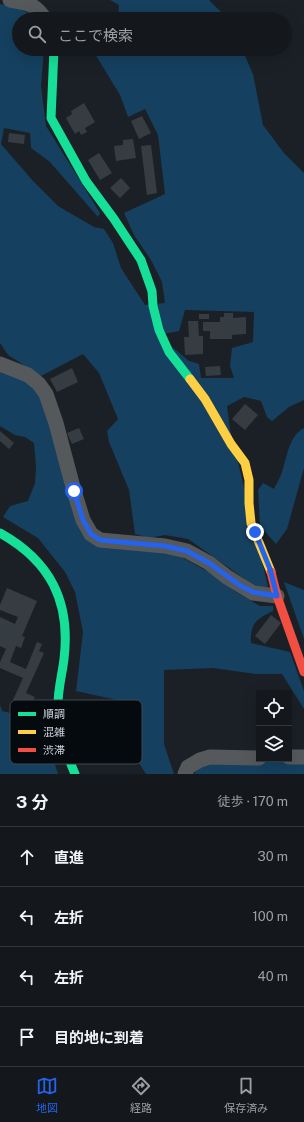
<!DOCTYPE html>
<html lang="ja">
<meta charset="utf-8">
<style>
:root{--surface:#14181c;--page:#1d2125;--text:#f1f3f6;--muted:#9da0a3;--line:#33373b;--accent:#2563eb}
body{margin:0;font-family:"Public Sans","Noto Sans JP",sans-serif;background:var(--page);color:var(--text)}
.controls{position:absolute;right:12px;bottom:12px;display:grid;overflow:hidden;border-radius:0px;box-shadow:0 4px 16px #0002}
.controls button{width:36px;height:36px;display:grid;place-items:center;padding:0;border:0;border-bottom:1px solid var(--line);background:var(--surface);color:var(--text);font:20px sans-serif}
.stop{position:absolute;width:12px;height:12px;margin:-9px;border:3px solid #2563eb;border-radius:50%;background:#fff}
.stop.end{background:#2563eb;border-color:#fff;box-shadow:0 1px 4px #0008}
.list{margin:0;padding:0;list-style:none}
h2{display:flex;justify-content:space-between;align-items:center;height:52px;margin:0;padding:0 16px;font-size:17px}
h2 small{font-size:13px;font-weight:400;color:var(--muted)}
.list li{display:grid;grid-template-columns:26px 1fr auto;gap:12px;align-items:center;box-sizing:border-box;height:60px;padding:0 16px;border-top:1px solid var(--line)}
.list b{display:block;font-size:15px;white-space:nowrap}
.list em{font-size:13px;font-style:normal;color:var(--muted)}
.icon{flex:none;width:22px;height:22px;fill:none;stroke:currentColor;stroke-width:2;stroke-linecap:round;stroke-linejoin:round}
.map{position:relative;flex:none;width:304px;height:774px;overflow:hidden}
.search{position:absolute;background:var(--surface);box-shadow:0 4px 16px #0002;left:12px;right:12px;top:12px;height:44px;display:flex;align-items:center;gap:10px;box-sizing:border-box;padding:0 14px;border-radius:22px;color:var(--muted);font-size:15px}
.sheet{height:292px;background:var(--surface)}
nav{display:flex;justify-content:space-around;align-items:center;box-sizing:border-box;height:56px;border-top:1px solid var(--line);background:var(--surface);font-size:11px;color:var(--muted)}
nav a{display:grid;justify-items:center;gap:2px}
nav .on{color:var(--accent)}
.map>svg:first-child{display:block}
.green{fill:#15405f;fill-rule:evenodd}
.building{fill:#363d42}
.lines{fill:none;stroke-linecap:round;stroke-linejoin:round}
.street{stroke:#56595c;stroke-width:15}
.fast{stroke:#16e098;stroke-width:9}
.slow{stroke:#ffcf43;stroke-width:9}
.jam{stroke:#f24e42;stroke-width:9}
.route{stroke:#2563eb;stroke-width:5}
.key{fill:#050a0f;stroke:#40464c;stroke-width:1}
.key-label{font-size:11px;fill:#cbd3db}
</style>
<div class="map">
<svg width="304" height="774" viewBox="0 0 304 774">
<rect width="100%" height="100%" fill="#1a2026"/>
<g class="green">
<path d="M110,0H209L221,12L225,19H118L119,5Z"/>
<path d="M0,4C13,6 25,8 34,19H19V49H44L41,86L46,126L100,213L98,217L50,162L31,148L30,133L4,128L1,144L33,181L58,206L94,227L104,229L113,243L121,268L145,305L165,303L162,282L151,260L134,235L124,213L165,194L158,135L145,109L128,117L120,95L92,49H242L253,74L263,125L284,153L304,173V400L289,407L272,421L267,417L261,401L244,397L227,406L230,429L268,586L262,589L252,584L188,539L165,535L148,538L135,534L129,490L109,442L107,431L118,419L99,373L83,354L41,376L8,355L0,343ZM185,310L254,312L253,342L232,348L230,366L234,378H201L199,364L189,361L158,335L179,331Z"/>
<path d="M0,367L17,374L40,392L54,435L66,491L83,529L176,554L219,578L236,592L260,606H273V611C256,619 250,624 251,643L290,652L304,691V709L282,674H256L213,668L164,670V744L174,774H146L137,760L130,743L88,737L91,726L126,731V702L76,691L83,632L75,592L65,572L38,538L3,517L10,506L28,501L35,483L36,466L34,443L25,437L15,435L0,426Z"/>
<path d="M304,428V468L287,529L276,544L260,526L258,490L263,483L274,489C276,484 279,480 281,475C287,459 288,436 304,428Z"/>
<path d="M284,582L304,590V639Z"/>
<path d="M0,705L2,711L37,719L46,735L58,774H0Z"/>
<path d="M304,759V774H194L198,768C230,758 270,760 304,759Z"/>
</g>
<g class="building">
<path d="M75,14L77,19L81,17V19H62Z"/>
<path d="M84,103L95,122L85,128L87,132L81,135L79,131L75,134L66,118L72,114L71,111Z"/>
<path d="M142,116L151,133L139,139L131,121Z"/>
<path d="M9,133L25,135L24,144L8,142Z"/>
<path d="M133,139L136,158L116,161L114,146L123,145V140Z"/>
<path d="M151,145L157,193L147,195L141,146Z"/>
<path d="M99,153L112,173L100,180L88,160Z"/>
<path d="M121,178L130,188L120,198L110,188Z"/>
<path d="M224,313H233V318L246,317V334L232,335V339H210V331H203V322H220V317H224Z"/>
<rect x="199" y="314" width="10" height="5"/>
<path d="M188,321H198L199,336H203V354L185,355L184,337H189Z"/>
<path d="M220,366L221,375L206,376L205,367Z"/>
<path d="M72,368L78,382L57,392L50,379Z"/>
<path d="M245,404L258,415L245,430L232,419Z"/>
<path d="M79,428L84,439L72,444L67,433Z"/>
<path d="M0,431L14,443L9,449L0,441Z"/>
<path d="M7,588L37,601L22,636L25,637L21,648L16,646L10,662L26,669L37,642L42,644L39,651L44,653L26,693L35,697L30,707L13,700L23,678L0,668V662L6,649L0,646V617L15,624L18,617L0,610V605Z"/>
<path d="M271,615L281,623L265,644L255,636Z"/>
</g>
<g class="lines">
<g class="street">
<path d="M10,0C28,3 35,4 45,19"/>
<path d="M0,364L28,375L39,384L46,394L56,423L74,491L83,520L91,534L100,540L165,546L187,551L209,563L227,577L253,593L277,596"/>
<path d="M289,757H304"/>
<path d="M185,774L188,767L200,760L210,757L259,758"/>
</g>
<g class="fast">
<path d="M54,49L51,118L86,181L114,219L141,260L152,291L153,306L159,330L169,352L190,379"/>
<path d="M0,533C50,561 71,601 64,659C62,676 57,692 58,710C59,732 66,753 75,774"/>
</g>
<path class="slow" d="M190,379L205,399L231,444L245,463L249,480V503L251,523L271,572"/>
<path class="jam" d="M271,572L277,596L304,672"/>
</g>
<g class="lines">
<path class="route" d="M74,491L83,520L91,534L100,540L165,546L187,551L209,563L241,586L253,592L277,596L270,569L255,532"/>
</g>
<rect x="10" y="700" width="132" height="64" rx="6" class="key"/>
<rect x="18" y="712" width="18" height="4" fill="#16e098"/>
<rect x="18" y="730" width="18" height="4" fill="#ffcf43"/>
<rect x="18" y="748" width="18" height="4" fill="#f24e42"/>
<g class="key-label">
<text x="43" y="718">順調</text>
<text x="43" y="736">混雑</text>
<text x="43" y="754">渋滞</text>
</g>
</svg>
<div class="controls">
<button><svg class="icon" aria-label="locate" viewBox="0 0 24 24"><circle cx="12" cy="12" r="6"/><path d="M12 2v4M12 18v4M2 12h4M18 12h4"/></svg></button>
<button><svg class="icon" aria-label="layers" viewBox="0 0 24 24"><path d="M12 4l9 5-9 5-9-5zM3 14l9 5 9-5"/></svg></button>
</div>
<div class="stop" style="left:74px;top:491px"></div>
<div class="stop end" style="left:255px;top:532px"></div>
<div class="search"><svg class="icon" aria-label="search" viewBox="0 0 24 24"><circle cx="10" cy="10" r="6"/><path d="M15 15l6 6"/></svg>ここで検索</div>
</div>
<section class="sheet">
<h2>3 分<small>徒歩 · 170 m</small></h2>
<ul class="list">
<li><svg class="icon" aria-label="ahead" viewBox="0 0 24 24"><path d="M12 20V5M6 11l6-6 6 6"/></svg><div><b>直進</b></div><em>30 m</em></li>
<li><svg class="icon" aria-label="left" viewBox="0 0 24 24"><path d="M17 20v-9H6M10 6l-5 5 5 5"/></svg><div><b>左折</b></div><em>100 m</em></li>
<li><svg class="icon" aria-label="left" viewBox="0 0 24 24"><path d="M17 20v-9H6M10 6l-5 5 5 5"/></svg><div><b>左折</b></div><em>40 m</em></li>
<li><svg class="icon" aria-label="arrive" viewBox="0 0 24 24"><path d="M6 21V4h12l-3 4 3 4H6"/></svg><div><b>目的地に到着</b></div></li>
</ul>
</section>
<nav>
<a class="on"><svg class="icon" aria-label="map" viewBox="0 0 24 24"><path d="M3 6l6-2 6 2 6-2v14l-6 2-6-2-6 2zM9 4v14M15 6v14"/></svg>地図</a>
<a><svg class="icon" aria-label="directions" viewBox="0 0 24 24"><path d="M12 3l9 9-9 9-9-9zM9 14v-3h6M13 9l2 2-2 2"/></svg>経路</a>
<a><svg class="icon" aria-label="saved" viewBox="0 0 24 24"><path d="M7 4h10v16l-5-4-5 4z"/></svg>保存済み</a>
</nav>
